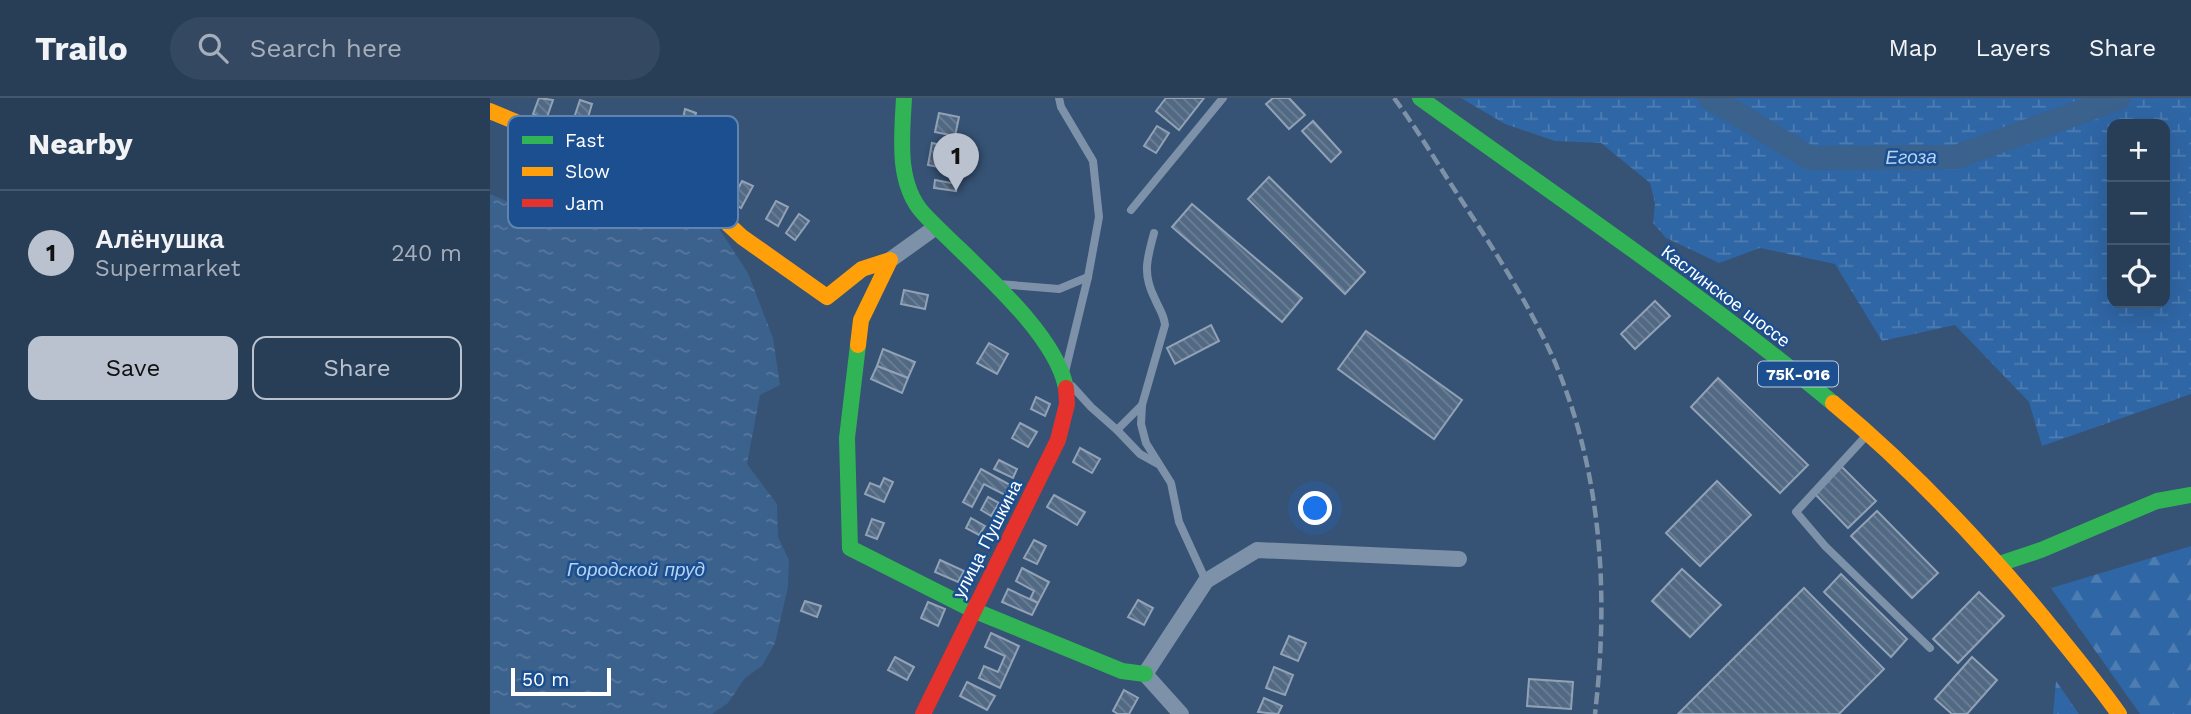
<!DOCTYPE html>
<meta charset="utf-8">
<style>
:root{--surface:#283e57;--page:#344961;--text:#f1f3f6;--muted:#a5aeba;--line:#44576d;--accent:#b9c2ce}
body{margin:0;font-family:"Work Sans",sans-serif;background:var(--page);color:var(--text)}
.controls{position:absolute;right:21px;top:21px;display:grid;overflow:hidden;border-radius:14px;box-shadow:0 7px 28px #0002}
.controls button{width:63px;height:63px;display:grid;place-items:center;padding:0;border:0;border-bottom:2px solid var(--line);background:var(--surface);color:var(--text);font:35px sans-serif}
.scale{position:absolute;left:21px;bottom:18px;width:100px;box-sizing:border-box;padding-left:7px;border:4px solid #fff;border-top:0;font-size:19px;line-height:24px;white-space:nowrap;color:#fff;-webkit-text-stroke:5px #1b4f8f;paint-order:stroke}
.you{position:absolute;left:826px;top:411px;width:24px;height:24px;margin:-18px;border:5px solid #fff;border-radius:50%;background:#1a73e8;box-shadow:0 0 0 10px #1a73e833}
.badge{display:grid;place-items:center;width:46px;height:46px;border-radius:50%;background:var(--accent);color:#111;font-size:23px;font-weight:700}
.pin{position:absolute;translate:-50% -58px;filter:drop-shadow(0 2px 4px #0008)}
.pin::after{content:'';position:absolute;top:37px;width:24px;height:21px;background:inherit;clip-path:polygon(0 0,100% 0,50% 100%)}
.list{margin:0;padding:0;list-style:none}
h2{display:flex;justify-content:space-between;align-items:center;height:91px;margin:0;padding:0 28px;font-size:30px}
h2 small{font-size:23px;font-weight:400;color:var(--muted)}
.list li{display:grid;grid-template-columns:46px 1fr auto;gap:21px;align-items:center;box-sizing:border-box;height:126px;padding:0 28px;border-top:2px solid var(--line)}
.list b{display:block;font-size:26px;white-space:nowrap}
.list p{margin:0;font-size:23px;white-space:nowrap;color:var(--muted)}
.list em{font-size:23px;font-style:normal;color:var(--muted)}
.actions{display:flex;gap:14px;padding:21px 28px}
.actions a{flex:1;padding:16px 0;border:2px solid var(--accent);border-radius:14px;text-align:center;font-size:24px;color:var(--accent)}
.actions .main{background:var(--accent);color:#111}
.icon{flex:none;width:38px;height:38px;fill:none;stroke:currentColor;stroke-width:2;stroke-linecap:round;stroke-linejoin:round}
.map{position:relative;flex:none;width:1701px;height:616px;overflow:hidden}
header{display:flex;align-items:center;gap:42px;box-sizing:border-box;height:98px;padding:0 35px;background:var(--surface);border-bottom:2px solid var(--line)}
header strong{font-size:33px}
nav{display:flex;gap:38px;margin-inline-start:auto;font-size:24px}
.search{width:490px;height:63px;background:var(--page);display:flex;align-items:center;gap:18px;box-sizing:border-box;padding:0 24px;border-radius:38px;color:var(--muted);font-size:26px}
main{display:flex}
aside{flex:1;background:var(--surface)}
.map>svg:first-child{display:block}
.forest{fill:url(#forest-firs)}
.wetland{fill:url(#wetland-marsh);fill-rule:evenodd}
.water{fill:url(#water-ripples)}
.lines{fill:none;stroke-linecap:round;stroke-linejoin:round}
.river{stroke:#3b618d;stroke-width:24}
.building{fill:url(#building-back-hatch);stroke:#92a2b6;stroke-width:2}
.lane{stroke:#7d92a8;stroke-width:8}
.street{stroke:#7d92a8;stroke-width:16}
.fast{stroke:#30b455;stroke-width:16}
.slow{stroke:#ff9f0a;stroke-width:16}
.jam{stroke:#e5322d;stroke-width:16}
.rail{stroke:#7e92a7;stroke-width:4.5;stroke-dasharray:12 5;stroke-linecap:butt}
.labels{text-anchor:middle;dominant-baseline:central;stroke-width:5;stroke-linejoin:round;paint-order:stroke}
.shield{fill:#1b4f8f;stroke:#bbcadd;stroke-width:2}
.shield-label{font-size:16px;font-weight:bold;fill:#fff}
.street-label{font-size:18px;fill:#fff;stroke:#1b4f8f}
.water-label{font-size:19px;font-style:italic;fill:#b5d3f5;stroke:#1b4f8f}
.key{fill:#1b4f8f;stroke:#5f84b1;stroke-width:2}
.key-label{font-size:19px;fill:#fff}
</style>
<header>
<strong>Trailo</strong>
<div class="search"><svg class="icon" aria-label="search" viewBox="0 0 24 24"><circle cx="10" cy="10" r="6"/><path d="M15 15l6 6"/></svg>Search here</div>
<nav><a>Map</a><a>Layers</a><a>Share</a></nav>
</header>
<main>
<aside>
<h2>Nearby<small></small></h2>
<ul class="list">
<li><span class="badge">1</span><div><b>Алёнушка</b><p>Supermarket</p></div><em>240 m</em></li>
</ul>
<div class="actions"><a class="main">Save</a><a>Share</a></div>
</aside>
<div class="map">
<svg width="1701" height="616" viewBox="0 0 1701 616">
<defs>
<pattern id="forest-firs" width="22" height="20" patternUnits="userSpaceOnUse" patternTransform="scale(1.75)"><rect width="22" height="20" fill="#2f66a5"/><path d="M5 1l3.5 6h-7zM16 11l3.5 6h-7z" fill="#4e7db2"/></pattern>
<pattern id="wetland-marsh" width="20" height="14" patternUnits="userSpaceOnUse" patternTransform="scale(1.75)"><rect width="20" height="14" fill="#2f66a5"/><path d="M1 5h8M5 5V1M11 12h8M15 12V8" fill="none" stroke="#4e7db2"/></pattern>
<pattern id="water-ripples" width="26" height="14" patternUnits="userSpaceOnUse" patternTransform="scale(1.75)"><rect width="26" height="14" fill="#3b618d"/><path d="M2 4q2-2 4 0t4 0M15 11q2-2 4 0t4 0" fill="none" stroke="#58799e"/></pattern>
<pattern id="building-back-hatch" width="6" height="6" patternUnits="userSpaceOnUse" patternTransform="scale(1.75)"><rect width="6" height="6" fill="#526984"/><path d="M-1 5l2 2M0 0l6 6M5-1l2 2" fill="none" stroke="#6c8096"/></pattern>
</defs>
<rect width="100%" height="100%" fill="#365274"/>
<g class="forest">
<path d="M1701,448V616H1650L1561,490Z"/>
<path d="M1566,583L1589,616H1563Z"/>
</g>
<path class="wetland" d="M971,0H1701V296L1552,348L1539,304L1465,227L1392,243L1345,166L1270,150L1229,165L1176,140L1163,125L1165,105L1160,85L1111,45L1065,43L1015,26ZM1622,26H1675V205H1622Z"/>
<path class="water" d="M0,96L57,120L130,126L194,108L230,132L258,175L283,240L290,287L270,297L257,366L287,406L288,439L299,462L298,489L285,545L272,568L255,580L238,605L222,616H0Z"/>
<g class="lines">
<path class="river" d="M1220,0L1320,60L1466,59L1629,0"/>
</g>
<g class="building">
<path d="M49,0L63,2L56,22L43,16Z"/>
<path d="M676,0H714L689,32L666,13Z"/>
<path d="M783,0H799L815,17L799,31L776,6Z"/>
<path d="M90,2L102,6L93,36L80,32Z"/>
<path d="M195,11L206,15L201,36L190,34Z"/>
<path d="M449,15L469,19L465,38L445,34Z"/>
<path d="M823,23L851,54L841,64L812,33Z"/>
<path d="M667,28L679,35L666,55L654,48Z"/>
<path d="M442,45L477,52L473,74L438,67Z"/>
<path d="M779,79L875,174L855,196L758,101Z"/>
<path d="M445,82L467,86L466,93L444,90Z"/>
<path d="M252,83L263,88L251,110L241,104Z"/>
<path d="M286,103L298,109L288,128L276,121Z"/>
<path d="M702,106L812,200L792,224L682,129Z"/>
<path d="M309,116L319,123L305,142L296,135Z"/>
<path d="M414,192L438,197L435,211L411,206Z"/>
<path d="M1165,203L1180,218L1145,251L1131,236Z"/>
<path d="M721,227L729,243L685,266L677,250Z"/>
<path d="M876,233L972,302L944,341L848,271Z"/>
<path d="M499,245L518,256L507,276L487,265Z"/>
<path d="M393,251L425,264L418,280L387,268Z"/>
<path d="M387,268L418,280L412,295L381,281Z"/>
<path d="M1228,280L1318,367L1290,395L1201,309Z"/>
<path d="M546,299L560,306L555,318L541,311Z"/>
<path d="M530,325L547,334L538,349L522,340Z"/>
<path d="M590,350L610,361L602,375L583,364Z"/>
<path d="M509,362L527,371L523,380L504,371Z"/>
<path d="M1351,368L1386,403L1358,430L1324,395Z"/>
<path d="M491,371L520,387L515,397L494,386L482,409L473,404Z"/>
<path d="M394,380L403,384L394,404L375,396L380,385L390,389Z"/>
<path d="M1227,383L1261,417L1210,468L1176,435Z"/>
<path d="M564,397L595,414L587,427L557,409Z"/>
<path d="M498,399L509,405L501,418L491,412Z"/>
<path d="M1387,413L1448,475L1422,500L1361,438Z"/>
<path d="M481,420L495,428L489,437L476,430Z"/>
<path d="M382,421L394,425L387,441L376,437Z"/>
<path d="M544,442L556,448L547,466L534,460Z"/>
<path d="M450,462L474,473L468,484L445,474Z"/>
<path d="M532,470L559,484L548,505L540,501L544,493L526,483Z"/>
<path d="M1192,471L1231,507L1200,539L1162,503Z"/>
<path d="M1351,476L1417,541L1401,559L1334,494Z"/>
<path d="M1314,490L1394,571L1349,616H1188Z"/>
<path d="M518,491L548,505L542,517L512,504Z"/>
<path d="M1489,494L1514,518L1468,565L1443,541Z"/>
<path d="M648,502L663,510L654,527L638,519Z"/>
<path d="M315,503L331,508L327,519L311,513Z"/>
<path d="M438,504L455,511L448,528L431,520Z"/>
<path d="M501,535L529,548L510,590L489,580L494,568L508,574L515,558L495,549Z"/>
<path d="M799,538L816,545L808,563L791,556Z"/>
<path d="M405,559L424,569L417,582L398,572Z"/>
<path d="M1482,559L1507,582L1477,616H1462L1445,601Z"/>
<path d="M784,569L803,577L795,597L776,590Z"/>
<path d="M1039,581L1083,584L1081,611L1037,608Z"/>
<path d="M477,584L505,598L497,612L470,598Z"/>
<path d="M634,592L648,600L639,616H628L623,613Z"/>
<path d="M774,600L792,608L788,616L768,614Z"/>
</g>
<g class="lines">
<g class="lane">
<path d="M569,0L571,9L603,63L609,119L598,179L575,274"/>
<path d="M641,112L733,0"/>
<path d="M664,135C657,161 652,176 665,201C669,211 674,216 675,227L652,307L651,326L656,345L681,385L689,424L716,483"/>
<path d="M509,186L569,191L598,179"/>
<path d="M582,288L601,309L627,332L652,307"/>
<path d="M627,332L650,356L668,366"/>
<path d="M1376,338L1306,414L1335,448L1440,550"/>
</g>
<g class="street">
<path d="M400,162L446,129"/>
<path d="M691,616L655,576L716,483L767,452L969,461"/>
</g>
<g class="fast">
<path d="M414,0C412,38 406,85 433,115C474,159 565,231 576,290"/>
<path d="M930,0C1069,100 1211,196 1343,305"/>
<path d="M368,247L357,340L360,450L483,512L632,573L655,576"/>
<path d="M1509,466L1551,452L1667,403L1701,397"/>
</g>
<g class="slow">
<path d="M0,13L195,95L225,114L252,139L337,199L372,171L400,162L371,222L368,247"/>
<path d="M1343,305C1420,369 1489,442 1553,519C1579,551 1605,582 1629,616"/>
</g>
<path class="jam" d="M433,616L568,342L577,306L576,290"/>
<path class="rail" d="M904,0C927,31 947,65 968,97C1003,150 1038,204 1064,262C1112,374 1119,496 1105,616"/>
</g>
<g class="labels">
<rect class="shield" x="1268" y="263.5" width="80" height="25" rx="5"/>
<g class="shield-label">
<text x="1308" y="276">75К-016</text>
</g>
<g class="street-label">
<text transform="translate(1236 198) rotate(37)">Каслинское шоссе</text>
<text transform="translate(497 441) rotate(-63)">улица Пушкина</text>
</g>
<g class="water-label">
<text transform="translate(1421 59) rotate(-1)">Егоза</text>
<text x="146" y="471">Городской пруд</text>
</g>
</g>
<rect x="18" y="18" width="230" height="112" rx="10" class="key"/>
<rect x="32" y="38" width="31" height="8" fill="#30b455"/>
<rect x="32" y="69" width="31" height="9" fill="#ff9f0a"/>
<rect x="32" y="101" width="31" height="8" fill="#e5322d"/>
<g class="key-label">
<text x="75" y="49">Fast</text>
<text x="75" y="80">Slow</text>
<text x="75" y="112">Jam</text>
</g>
</svg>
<div class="controls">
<button>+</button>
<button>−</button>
<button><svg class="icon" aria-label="locate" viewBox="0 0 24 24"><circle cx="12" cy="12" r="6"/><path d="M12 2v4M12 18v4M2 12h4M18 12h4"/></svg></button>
</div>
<div class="scale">50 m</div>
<div class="you"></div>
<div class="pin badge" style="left:466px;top:93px">1</div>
</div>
</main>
